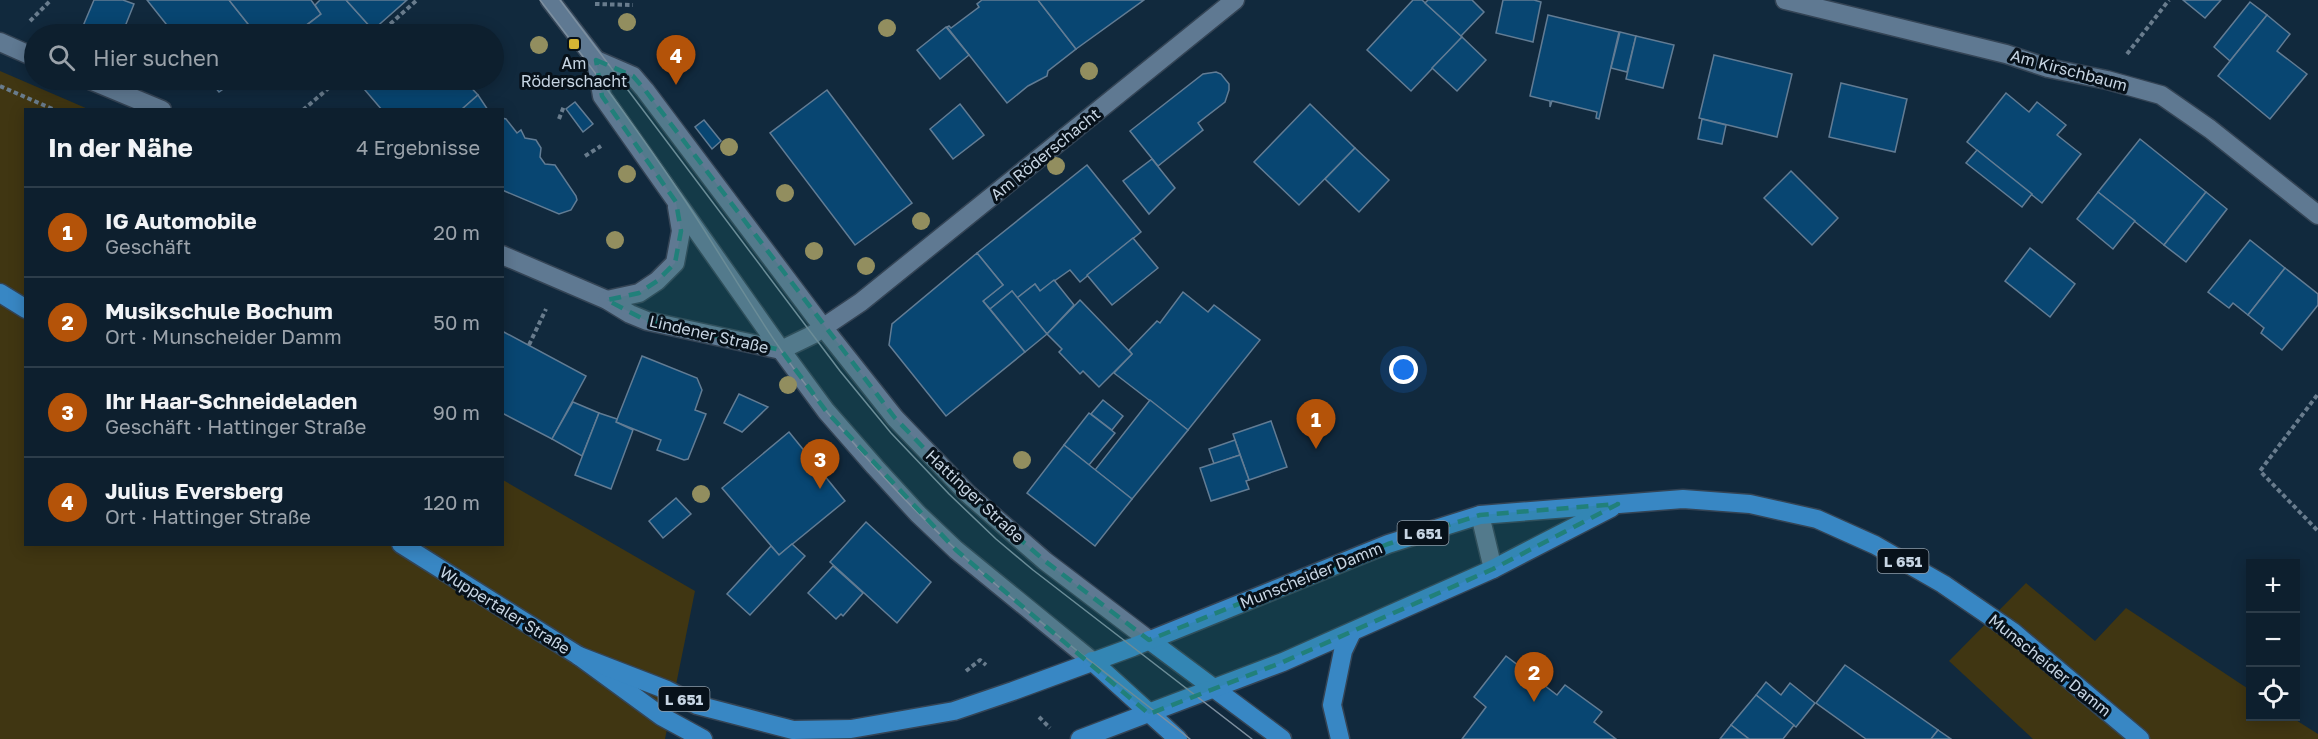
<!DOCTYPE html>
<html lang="de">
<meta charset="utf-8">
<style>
:root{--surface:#0d1f2e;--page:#162736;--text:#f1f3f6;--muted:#9aa2aa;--line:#2d3d4a;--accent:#b45309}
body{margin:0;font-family:"Golos Text",sans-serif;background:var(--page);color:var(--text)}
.controls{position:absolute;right:18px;bottom:18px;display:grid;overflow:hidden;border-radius:0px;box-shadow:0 3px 15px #0003}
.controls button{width:54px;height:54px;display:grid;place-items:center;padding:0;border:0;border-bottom:2px solid var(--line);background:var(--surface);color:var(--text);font:30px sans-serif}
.you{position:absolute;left:1404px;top:370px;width:21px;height:21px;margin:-15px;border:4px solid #fff;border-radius:50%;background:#1a73e8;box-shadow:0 0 0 9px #1a73e833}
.badge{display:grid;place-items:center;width:39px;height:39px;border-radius:50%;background:var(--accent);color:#fff;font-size:20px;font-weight:700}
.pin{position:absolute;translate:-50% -50px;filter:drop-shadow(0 2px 3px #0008)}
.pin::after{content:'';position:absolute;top:32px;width:21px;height:18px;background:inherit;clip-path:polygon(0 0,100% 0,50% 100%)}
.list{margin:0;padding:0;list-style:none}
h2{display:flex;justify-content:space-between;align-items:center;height:78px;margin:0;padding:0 24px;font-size:26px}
h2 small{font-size:20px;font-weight:400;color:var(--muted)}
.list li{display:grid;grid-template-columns:39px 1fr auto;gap:18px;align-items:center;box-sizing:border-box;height:90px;padding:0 24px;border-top:2px solid var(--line)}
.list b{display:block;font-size:22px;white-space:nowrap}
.list p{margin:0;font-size:20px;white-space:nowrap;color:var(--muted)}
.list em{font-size:20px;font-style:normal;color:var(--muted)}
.icon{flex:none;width:33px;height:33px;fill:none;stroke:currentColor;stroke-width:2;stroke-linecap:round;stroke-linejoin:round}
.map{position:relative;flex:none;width:2318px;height:739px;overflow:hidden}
.search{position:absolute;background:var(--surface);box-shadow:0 3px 15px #0003;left:24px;top:24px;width:480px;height:66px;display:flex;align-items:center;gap:15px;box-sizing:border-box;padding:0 21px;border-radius:33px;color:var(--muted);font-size:22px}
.panel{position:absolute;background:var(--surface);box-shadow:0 3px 15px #0003;left:24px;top:108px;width:480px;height:438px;border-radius:0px}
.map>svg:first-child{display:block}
.green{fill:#403612}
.building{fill:#084672;stroke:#627c94;stroke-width:1.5}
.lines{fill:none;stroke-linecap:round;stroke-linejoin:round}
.minor-casing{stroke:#344455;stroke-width:21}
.major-casing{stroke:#344455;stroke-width:21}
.path{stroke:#697c8d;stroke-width:4;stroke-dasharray:4.5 3;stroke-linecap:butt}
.minor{stroke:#5f7992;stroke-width:18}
.major{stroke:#3887c4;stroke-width:18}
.tram{stroke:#7d8f9f;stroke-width:1.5}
.tree{fill:#928e5f}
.marked{fill:#21807a;fill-opacity:0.2;stroke:#21807a;stroke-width:4.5;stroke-dasharray:12 8;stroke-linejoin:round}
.poi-dot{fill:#d5b534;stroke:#07111a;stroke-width:2}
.labels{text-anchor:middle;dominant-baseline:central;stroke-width:6;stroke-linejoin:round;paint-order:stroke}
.shield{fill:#07111a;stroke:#8d9aa7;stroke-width:1.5}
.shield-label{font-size:15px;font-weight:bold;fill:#c7d5e3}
.poi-label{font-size:16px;fill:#c7d5e3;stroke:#07111a}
.street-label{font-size:16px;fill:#c7d5e3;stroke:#07111a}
</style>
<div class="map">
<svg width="2318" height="739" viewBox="0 0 2318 739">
<rect width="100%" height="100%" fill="#11293d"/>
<g class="green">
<path d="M0,71L88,109L26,110V544H502L503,480L695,591L665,739H0Z"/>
<path d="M2026,583L2095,641L2126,608L2250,690V716L2291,717L2318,734V739H2033L1949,661Z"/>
</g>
<g class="building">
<path d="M94,0H123L134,4L122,34H104L83,26Z"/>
<path d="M147,0H229L256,34H174Z"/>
<path d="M229,0H311L321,14L294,34H256Z"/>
<path d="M320,0H346L373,30L368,34H301L298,32L321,14L315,5Z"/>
<path d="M346,0H407L373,30Z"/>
<path d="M982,0H1038L1076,49L1048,71L1047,76L1028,86L1007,103L947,27L949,26L951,28L979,7L977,4Z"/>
<path d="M1038,0H1144L1076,49Z"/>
<path d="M1413,0H1422L1462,37L1411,91L1367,50Z"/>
<path d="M1428,0H1472L1484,12L1461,36L1425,3Z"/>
<path d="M1503,0H1534L1541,2L1533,42L1496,33Z"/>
<path d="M2183,0H2221L2205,18Z"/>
<path d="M2250,2L2267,15L2230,61L2214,47Z"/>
<path d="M1548,15L1619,32L1599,119L1596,118L1597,112L1552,101L1550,107V101L1530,96Z"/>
<path d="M2267,15L2290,34L2277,51L2307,74L2270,119L2218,76Z"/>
<path d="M946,27L969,55L940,79L917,50Z"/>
<path d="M1620,32L1636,36L1627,72L1611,68Z"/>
<path d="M1636,36L1674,45L1663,88L1626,79Z"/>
<path d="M1462,37L1486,60L1457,91L1432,68Z"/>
<path d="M1714,55L1792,74L1777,137L1699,118Z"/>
<path d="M1216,72L1221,74L1229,84V90L1225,102L1198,123L1203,130L1158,166L1130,131L1203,74Z"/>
<path d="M209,80H236L219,92Z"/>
<path d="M377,80H464L478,95L461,110H382L365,90Z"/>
<path d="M1841,83L1907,99L1895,152L1829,137Z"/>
<path d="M827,90L912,203L855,245L770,133Z"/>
<path d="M2006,93L2029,112L2037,102L2066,125L2057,135L2081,154L2042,203L1967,142Z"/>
<path d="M478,95L488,110H461Z"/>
<path d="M575,102L593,124L583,132L566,109Z"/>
<path d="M960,104L984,135L953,159L930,129Z"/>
<path d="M1310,104L1355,148L1299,205L1254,162Z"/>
<path d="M502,118L506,119L517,133L521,130L525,138L536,140L541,148L540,157L545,164L555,165L576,196L577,200L571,210L559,214L502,190Z"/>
<path d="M1702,119L1726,125L1722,144L1698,139Z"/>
<path d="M704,120L721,141L712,149L695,127Z"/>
<path d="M2140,139L2206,192L2164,245L2098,192Z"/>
<path d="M1355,148L1389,180L1359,212L1325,179Z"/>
<path d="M1977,150L2032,194L2022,207L1966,163Z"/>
<path d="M1152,159L1175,188L1149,214L1123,181Z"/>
<path d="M1087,165L1141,232L1080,282L1070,270L1040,291L1035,284L1017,298L1012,291L990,309L983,301L1003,285L977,253Z"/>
<path d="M1791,171L1838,218L1812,245L1764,198Z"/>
<path d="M2098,192L2135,221L2113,249L2077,219Z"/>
<path d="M2206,192L2227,209L2186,262L2164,245Z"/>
<path d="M1133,238L1158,268L1112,305L1087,275Z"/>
<path d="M2250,240L2285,268L2248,315L2233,303L2229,308L2208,292Z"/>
<path d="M2030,248L2075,284L2050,317L2005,281Z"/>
<path d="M977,253L1003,285L983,301L1025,352L946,416L889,345L892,324Z"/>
<path d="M2285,268L2318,294V305L2282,350L2261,333L2264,328L2248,315Z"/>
<path d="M1054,280L1074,305L1047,334L1017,298L1035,284L1040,291Z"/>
<path d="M1012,291L1047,334L1025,352L990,309Z"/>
<path d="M1183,292L1208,312L1214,305L1260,340L1188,430L1114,373L1132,354L1129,350L1157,321L1160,323Z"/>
<path d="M1080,300L1132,354L1099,387L1083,371L1080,374L1059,352L1062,349L1047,334Z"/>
<path d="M502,331L586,376L552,439L502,413Z"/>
<path d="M642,356L697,378L702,390L695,410L706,414L688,459L684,460L657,450L661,440L616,422Z"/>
<path d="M739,394L768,407L742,432L724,423Z"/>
<path d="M1103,400L1123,416L1112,430L1091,414Z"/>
<path d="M1150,400L1188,430L1132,499L1095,470Z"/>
<path d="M573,402L599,413L582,456L552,439Z"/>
<path d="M599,413L617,419L616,422L633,430L611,489L575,475Z"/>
<path d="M1089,413L1115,433L1089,465L1064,445Z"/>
<path d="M1271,421L1287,467L1249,480L1233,434Z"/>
<path d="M789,432L845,501L779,555L722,488Z"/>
<path d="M1235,440L1240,455L1214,464L1209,449Z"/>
<path d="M1064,445L1132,499L1095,546L1027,493Z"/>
<path d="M1240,455L1249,480L1246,481L1249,489L1211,501L1200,468Z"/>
<path d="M676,498L691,514L663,538L649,521Z"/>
<path d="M866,522L931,582L897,623L830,562Z"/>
<path d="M792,544L805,556L750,615L727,594L771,546L779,555Z"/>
<path d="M833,566L863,593L843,616L841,614L836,619L808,593Z"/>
<path d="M1506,656L1557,695L1565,685L1602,712L1594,722L1616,739H1462L1486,707L1474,697Z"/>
<path d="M1845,665L1938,730L1931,739H1866L1816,703Z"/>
<path d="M1766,682L1781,695L1790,683L1815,703L1796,727L1756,695Z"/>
<path d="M1756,695L1794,725L1783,739H1749L1731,725Z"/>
<path d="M1731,725L1749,739H1720Z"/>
<path d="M1938,730L1951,739H1931Z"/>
</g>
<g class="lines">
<defs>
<g id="minor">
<path d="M550,0L596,60L602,96L781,350L826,411L875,467L918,514L956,550L1092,661"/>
<path d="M1785,0L2006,54L2048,68L2107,80L2161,95L2210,129L2318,215"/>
<path d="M0,42L34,57"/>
<path d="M596,60L633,76L645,90L819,322L895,418L968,494L1045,561L1149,640"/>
<path d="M90,80L162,110"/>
<path d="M502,255L607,300L630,314L647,321L781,350"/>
<path d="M607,300L639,293L657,281L675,263L681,231L677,207"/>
<path d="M781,350L812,335L861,302L1235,0"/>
<path d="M1480,515L1493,569"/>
</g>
<g id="major">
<path d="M0,293L26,309"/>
<path d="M401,544L579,656L661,716L703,739"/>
<path d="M1149,640L1282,739"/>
<path d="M579,656L667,690L697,705L793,730L851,729L954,711L1013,691L1133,647L1388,544L1480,515L1683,499L1750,504L1817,519L1875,545L1943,584L2013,632L2140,739"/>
<path d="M1092,661L1178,739"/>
<path d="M1080,739L1283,662L1493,569L1611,508"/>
<path d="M1340,739L1332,705L1343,651L1352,632"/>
</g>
</defs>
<use href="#minor" class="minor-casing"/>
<use href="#major" class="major-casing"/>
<g class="path">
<path d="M595,4L633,5"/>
<path d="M30,21L51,0"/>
<path d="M379,34L417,0"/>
<path d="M2127,54L2169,0"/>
<path d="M0,86L55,110"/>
<path d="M303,110L338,80"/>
<path d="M559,119L564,106"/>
<path d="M585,156L601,146"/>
<path d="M529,345L546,309"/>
<path d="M2317,530L2260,471L2318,394"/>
<path d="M966,671L980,660L986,665"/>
<path d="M1039,717L1050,728"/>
</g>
<use href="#minor" class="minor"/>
<use href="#major" class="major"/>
<g class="tram">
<path d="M540,0C591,66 640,133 686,202C733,273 774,348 828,413C868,461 911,509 958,551C1031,618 1112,677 1190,739"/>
<path d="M560,0L840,371L891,433L949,494L996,539L1033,570L1252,739"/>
</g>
</g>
<g class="tree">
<circle cx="627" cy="22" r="9"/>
<circle cx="887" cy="28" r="9"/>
<circle cx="539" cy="45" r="9"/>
<circle cx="1089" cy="71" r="9"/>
<circle cx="729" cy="147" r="9"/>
<circle cx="1056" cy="166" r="9"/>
<circle cx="627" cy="174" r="9"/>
<circle cx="785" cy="193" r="9"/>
<circle cx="921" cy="221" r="9"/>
<circle cx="615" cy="240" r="9"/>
<circle cx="814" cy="251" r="9"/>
<circle cx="866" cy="266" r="9"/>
<circle cx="788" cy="385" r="9"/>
<circle cx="1022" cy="460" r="9"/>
<circle cx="701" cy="494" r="9"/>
</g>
<path class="marked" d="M596,60L633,76L645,90L895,418L968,494L1045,561L1149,640L1388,544L1480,515L1618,504L1493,569L1283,662L1149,714L956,550L826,411L781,350L647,321L607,300L639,293L657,281L675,263L681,231L676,202L602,96Z"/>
<rect class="poi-dot" x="568" y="38" width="12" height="12" rx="3"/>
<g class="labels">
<g class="shield">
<rect x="1397.5" y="521" width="51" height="24" rx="4.5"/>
<rect x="1877.5" y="549" width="51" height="24" rx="4.5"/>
<rect x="658.5" y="687" width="51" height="24" rx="4.5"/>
</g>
<g class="shield-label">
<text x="1423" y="533">L 651</text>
<text x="1903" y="561">L 651</text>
<text x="684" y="699">L 651</text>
</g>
<g class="poi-label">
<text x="574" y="63">Am<tspan x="574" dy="18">Röderschacht</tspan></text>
</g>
<g class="street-label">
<text transform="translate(2069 70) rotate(15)">Am Kirschbaum</text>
<text transform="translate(1045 154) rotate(-39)">Am Röderschacht</text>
<text transform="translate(709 334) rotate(13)">Lindener Straße</text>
<text transform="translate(975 496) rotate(43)">Hattinger Straße</text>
<text transform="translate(1311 575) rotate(-22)">Munscheider Damm</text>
<text transform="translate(505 610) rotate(32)">Wuppertaler Straße</text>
<text transform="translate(2050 665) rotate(39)">Munscheider Damm</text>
</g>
</g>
</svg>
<div class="controls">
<button>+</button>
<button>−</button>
<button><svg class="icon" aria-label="locate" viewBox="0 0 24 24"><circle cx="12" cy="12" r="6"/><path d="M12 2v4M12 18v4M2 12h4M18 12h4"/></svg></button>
</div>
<div class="you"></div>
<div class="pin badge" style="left:1316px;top:449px">1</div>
<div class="pin badge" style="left:1534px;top:702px">2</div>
<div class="pin badge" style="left:820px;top:489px">3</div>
<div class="pin badge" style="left:676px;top:85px">4</div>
<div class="search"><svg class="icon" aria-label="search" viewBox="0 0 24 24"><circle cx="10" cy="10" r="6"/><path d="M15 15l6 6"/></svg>Hier suchen</div>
<section class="panel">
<h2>In der Nähe<small>4 Ergebnisse</small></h2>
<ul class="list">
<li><span class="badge">1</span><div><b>IG Automobile</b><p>Geschäft</p></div><em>20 m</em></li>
<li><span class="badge">2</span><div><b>Musikschule Bochum</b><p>Ort · Munscheider Damm</p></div><em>50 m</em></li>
<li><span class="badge">3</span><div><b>Ihr Haar-Schneideladen</b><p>Geschäft · Hattinger Straße</p></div><em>90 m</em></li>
<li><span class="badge">4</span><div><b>Julius Eversberg</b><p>Ort · Hattinger Straße</p></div><em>120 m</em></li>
</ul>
</section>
</div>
